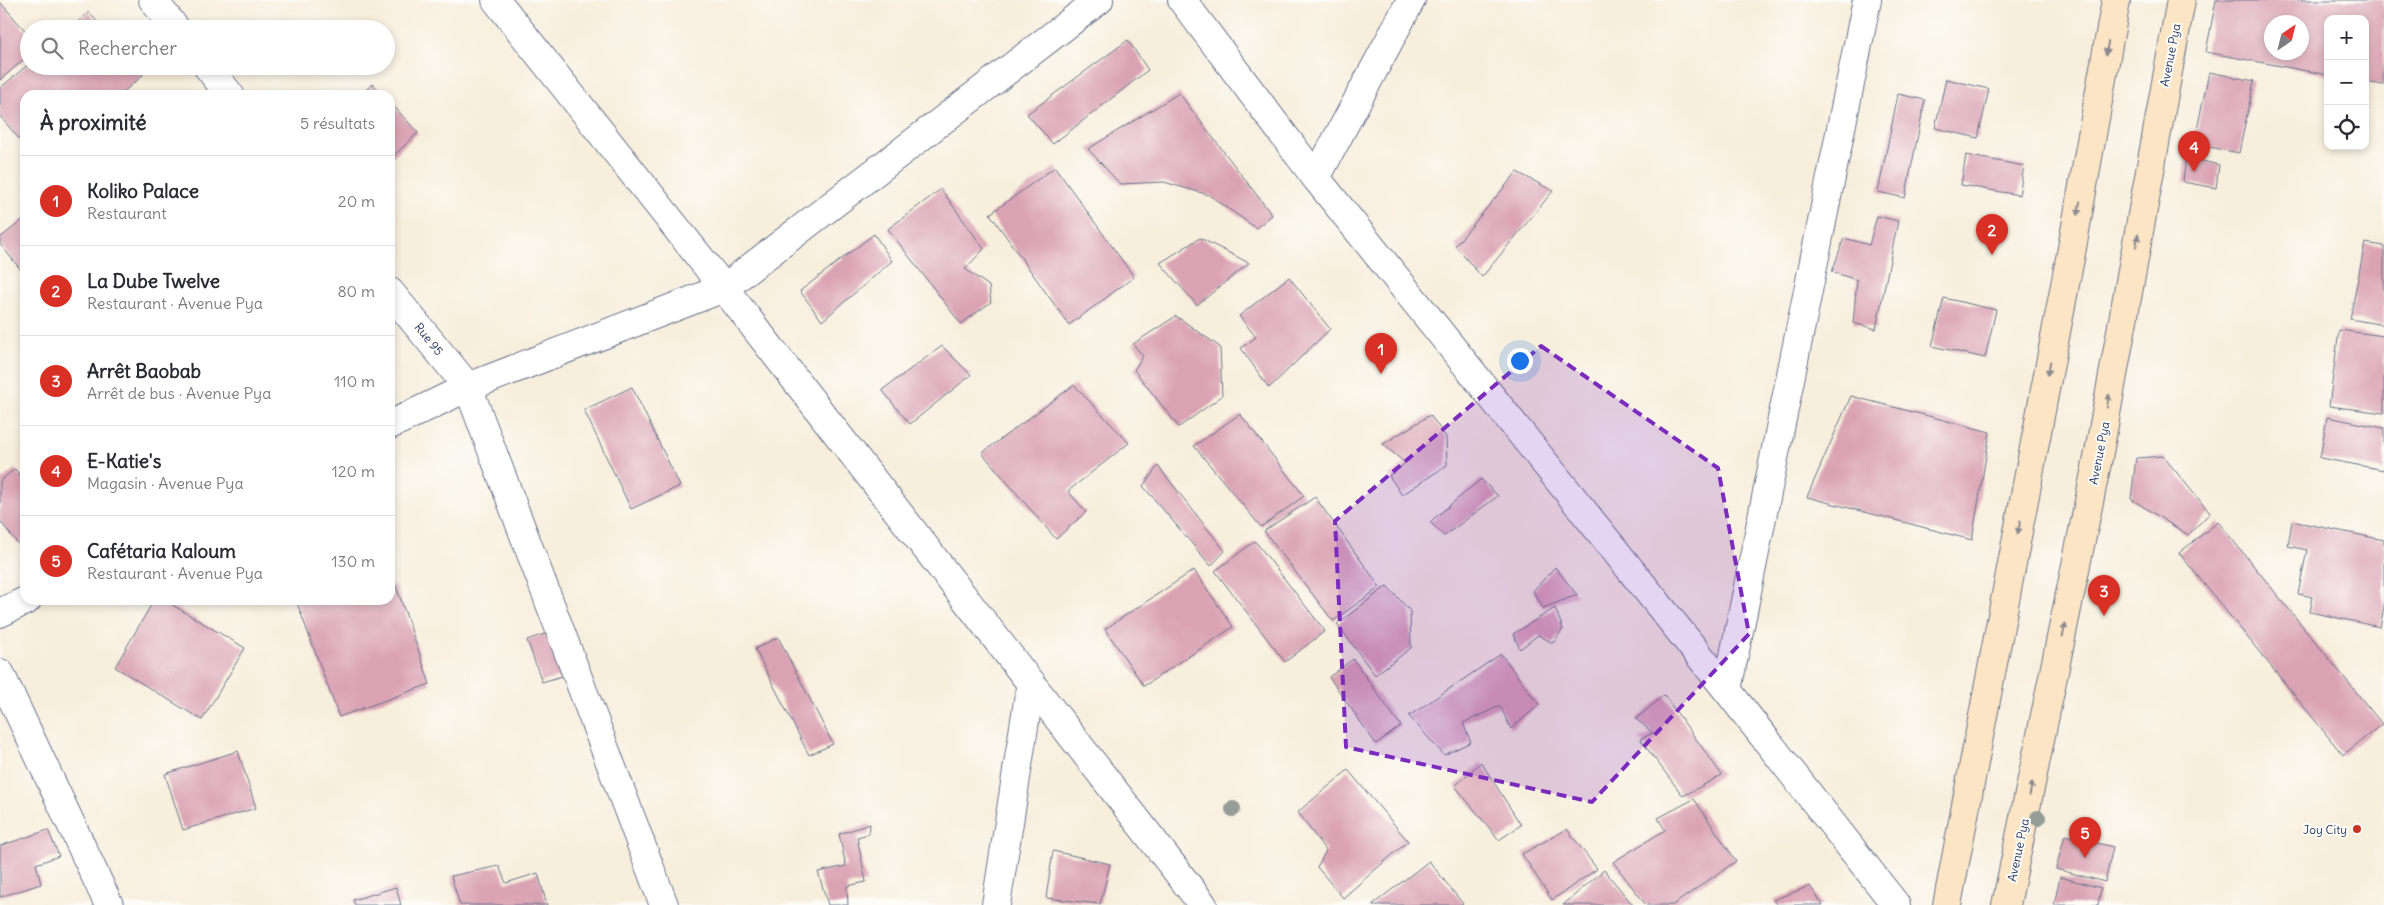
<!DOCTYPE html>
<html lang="fr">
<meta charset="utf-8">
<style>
:root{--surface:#fff;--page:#f7f7f7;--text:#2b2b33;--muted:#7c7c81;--line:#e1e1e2;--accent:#d93025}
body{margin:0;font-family:Delius,sans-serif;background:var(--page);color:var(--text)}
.controls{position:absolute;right:15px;top:15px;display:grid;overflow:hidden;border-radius:10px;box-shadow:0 2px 8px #0003}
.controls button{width:45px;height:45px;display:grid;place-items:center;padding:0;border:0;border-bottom:1px solid var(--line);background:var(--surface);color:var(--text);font:25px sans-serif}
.compass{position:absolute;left:2264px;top:15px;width:45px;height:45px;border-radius:50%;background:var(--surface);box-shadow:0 2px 8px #0003;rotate:35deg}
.you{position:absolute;left:1519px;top:360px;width:18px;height:18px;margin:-12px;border:4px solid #fff;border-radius:50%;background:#1a73e8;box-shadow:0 0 0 8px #1a73e833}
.badge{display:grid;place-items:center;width:32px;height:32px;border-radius:50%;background:var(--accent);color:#fff;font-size:16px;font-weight:700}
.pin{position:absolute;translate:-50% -41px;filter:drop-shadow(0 1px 2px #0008)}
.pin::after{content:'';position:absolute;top:26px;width:18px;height:15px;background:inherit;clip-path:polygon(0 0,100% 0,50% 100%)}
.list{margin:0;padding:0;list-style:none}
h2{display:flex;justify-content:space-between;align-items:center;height:65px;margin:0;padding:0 20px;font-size:21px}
h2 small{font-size:16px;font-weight:400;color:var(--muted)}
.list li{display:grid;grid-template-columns:32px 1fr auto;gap:15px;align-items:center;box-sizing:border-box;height:90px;padding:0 20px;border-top:1px solid var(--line)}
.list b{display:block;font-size:19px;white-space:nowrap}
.list p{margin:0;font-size:16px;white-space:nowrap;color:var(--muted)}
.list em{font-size:16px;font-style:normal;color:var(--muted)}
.icon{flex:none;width:28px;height:28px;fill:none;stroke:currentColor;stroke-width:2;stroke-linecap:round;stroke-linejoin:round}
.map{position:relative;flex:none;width:2384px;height:905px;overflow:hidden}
.search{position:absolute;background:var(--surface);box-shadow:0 2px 8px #0003;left:20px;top:20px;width:375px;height:55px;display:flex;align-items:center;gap:12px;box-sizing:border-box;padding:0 18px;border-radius:28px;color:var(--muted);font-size:19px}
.panel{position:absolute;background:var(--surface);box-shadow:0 2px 8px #0003;left:20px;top:90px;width:375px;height:515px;border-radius:15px}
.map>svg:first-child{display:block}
.building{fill:#daa3b4;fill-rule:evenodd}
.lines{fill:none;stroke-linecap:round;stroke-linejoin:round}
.minor-casing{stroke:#68728a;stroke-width:30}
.secondary-casing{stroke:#68728a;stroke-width:30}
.minor{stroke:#fff;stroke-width:28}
.secondary{stroke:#fce5c4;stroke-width:28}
.tree{fill:#969d98}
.oneway{fill:#8c8a91}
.marked{fill:#7b2cbf;fill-opacity:0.2;stroke:#7b2cbf;stroke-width:4;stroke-dasharray:10 6;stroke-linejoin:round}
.poi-dot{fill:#c8321e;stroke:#fdfcf7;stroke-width:2}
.labels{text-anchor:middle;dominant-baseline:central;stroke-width:4;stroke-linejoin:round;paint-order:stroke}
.street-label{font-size:12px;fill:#1b2f5e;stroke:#fdfcf7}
.poi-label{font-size:12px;fill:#1b2f5e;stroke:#fdfcf7;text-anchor:end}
</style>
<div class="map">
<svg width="2384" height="905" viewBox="0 0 2384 905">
<rect width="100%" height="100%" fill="#fdfcf7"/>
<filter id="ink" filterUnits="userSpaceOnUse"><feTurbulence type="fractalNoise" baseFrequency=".02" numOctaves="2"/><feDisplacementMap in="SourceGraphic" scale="10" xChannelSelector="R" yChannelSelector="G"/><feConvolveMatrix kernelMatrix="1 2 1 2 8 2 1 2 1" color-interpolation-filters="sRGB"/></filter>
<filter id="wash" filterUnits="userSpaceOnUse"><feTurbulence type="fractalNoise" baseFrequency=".0096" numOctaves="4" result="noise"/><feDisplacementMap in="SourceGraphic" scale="20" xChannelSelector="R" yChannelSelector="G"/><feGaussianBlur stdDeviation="1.12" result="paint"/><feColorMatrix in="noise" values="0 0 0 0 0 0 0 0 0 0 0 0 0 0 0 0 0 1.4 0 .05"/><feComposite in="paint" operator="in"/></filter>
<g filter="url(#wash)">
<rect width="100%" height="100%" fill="#f7eedc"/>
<g id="blocks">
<g class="building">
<path d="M2216,0H2384L2383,85L2365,82V19H2328V75L2206,52ZM2272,22H2302V52H2272Z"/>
<path d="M0,2L29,35V55L0,80Z"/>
<path d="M89,12L103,29H70Z"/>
<path d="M1128,40L1148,70L1053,144L1027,114Z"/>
<path d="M29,64V66H135L143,75L120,95H25V146L0,116V88Z"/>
<path d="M2209,72L2254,81L2239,153L2194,144Z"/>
<path d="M1946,79L1989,89L1978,138L1935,128Z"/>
<path d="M373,84L383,95H360Z"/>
<path d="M1179,93L1272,215L1256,228L1209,195L1164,182L1120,184L1088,149Z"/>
<path d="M1898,94L1925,100L1905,198L1878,192Z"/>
<path d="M390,102L418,133L390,159Z"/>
<path d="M1966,155L2024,166L2019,195L1961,185Z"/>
<path d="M2186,157L2219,165L2216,188L2183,182Z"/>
<path d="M1055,167L1134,277L1069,325L990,214Z"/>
<path d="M1517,172L1553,191L1482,277L1455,246Z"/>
<path d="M941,189L984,249L965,269L989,286L991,302L961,324L888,229Z"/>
<path d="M1877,216L1898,221L1876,329L1853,323L1857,280L1832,272L1844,238L1869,245Z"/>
<path d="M25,218V275L0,244V238Z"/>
<path d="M874,234L892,261L822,321L800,291Z"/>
<path d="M1200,238L1249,263L1197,305L1160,263Z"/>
<path d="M2365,243L2384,246V325L2350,319Z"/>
<path d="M1289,277L1330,329L1269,388L1241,348L1256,337L1239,316Z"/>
<path d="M1944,298L1996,310L1985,358L1932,346Z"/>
<path d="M1176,316L1220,347L1222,396L1179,427L1134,370L1143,356L1133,344Z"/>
<path d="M2339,330L2384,336V413L2329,406Z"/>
<path d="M942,346L971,375L910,424L882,390Z"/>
<path d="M1074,385L1129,443L1068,491L1086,512L1056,539L982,453Z"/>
<path d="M632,387L680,486L631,509L584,410Z"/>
<path d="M1851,396L1990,432L1972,540L1807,497Z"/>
<path d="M1240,414L1304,496L1261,527L1194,446Z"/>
<path d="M1430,415L1446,437L1447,465L1402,495L1389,476L1405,463L1383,444Z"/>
<path d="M2327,417L2384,428V470L2320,458Z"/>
<path d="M2163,456L2210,513L2188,535L2131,499L2136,458Z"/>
<path d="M1158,466L1225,551L1211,566L1143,486Z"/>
<path d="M15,469L25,482V538L18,544L0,521V481Z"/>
<path d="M1481,479L1498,496L1444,536L1430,522Z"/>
<path d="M1315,497L1380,587L1333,621L1264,531Z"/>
<path d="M2292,521L2384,540V607L2380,627L2310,612L2313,597L2298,594L2307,550L2288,546Z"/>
<path d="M2218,522L2382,724L2343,755L2179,553Z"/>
<path d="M1255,541L1325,631L1285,662L1215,571Z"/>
<path d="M1555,567L1577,595L1543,608L1533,591Z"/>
<path d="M1194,570L1233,627L1144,686L1105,629Z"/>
<path d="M390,584L396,586L430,684L339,717L296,600H390Z"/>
<path d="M1387,586L1410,611L1411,648L1375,675L1337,624Z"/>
<path d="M154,600H164L245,648L202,720L115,667Z"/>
<path d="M1555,608L1563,629L1553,643L1538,635L1520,649L1513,634Z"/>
<path d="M547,633L562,676L542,682L527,640Z"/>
<path d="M778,637L833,744L809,755L755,649Z"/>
<path d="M1501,654L1539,705L1511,729L1500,706L1463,723L1471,742L1444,755L1409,716Z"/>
<path d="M1353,659L1401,726L1376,744L1329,677Z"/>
<path d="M1664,695L1722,775L1683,796L1640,739L1653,733L1636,719Z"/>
<path d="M238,751L256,808L183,830L165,774Z"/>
<path d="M1481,762L1521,825L1499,840L1455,786Z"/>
<path d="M1348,770L1408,841L1343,898L1317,867L1326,851L1298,812Z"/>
<path d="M1694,799L1736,861L1673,905H1646L1613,862L1665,830L1658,818Z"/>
<path d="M870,824L869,834L857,837L866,882L847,886L848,905H828L818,872L846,866L839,834Z"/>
<path d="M1567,829L1597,869L1552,900L1522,854Z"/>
<path d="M48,830L59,856L36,864L41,884L0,897V846Z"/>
<path d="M2065,835L2113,847L2105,882L2056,869Z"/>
<path d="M1053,851L1110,864L1100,904L1046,898Z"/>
<path d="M1429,861L1463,904L1462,905H1372Z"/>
<path d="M499,866L506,883L538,873L547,905H460L451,876Z"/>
<path d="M1604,870L1633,905H1563Z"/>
<path d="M2060,877L2101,888L2098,905H2054Z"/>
<path d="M1810,886L1823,905H1777L1773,900Z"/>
<path d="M396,887L401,905H355L353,900Z"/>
</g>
</g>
</g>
<g filter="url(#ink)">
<use href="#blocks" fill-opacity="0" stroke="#68728a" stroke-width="1"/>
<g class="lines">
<defs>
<g id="minor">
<path d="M153,0L176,29"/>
<path d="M496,0L724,288L1203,905"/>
<path d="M1182,0L1316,178L1727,690L1896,905"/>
<path d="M207,66L230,95"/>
<path d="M1316,178L1411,0"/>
<path d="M390,292L468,387L664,905"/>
<path d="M390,425L468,387L724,288L1099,0"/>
<path d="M0,613L27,600"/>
<path d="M0,673L109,905"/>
<path d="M1727,690L1867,0"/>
<path d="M996,905L1031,682"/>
</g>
<g id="secondary">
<path d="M1947,905L2072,248L2116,0"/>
<path d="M2006,905L2098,458L2181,0"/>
</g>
</defs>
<use href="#minor" class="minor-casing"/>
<use href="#secondary" class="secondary-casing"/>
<use href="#minor" class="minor"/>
<use href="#secondary" class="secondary"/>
</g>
<g class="tree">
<circle cx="1233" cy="809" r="8"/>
<circle cx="2038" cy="818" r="8"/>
</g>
<defs><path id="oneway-solid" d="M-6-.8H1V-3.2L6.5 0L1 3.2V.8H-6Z" transform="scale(1.25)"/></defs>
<g class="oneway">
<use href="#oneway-solid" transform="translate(2107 48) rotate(100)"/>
<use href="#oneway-solid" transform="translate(2079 208) rotate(100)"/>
<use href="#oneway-solid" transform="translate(2137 241) rotate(-80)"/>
<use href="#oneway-solid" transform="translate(2049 368) rotate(101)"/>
<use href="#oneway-solid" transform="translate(2108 401) rotate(-80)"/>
<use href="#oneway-solid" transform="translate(2019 527) rotate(101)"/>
<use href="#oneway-solid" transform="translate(2064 630) rotate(-78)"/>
<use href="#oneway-solid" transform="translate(2031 789) rotate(-78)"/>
</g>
</g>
<path class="marked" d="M1541,346L1718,468L1749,634L1592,802L1346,747L1335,521Z"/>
<circle class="poi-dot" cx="2357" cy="829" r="5"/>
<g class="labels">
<g class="street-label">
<text transform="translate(2170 55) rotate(-79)">Avenue Pya</text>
<text transform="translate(429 339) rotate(51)">Rue 95</text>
<text transform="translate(2099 453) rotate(-79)">Avenue Pya</text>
<text transform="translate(2018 850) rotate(-78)">Avenue Pya</text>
</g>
<g class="poi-label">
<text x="2347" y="829">Joy City</text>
</g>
</g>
</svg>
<div class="controls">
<button>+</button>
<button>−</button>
<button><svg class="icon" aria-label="locate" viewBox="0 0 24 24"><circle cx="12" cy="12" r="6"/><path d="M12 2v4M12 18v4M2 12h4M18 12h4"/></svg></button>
</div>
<svg class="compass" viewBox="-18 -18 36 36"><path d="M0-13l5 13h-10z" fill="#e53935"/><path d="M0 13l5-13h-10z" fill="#7c7c81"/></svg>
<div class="you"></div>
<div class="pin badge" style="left:1381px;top:374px">1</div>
<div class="pin badge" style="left:1992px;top:255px">2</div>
<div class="pin badge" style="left:2104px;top:616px">3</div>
<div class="pin badge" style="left:2194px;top:172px">4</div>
<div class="pin badge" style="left:2085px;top:858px">5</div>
<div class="search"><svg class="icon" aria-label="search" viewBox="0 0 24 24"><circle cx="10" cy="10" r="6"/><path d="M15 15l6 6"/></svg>Rechercher</div>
<section class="panel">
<h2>À proximité<small>5 résultats</small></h2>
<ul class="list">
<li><span class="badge">1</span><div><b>Koliko Palace</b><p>Restaurant</p></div><em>20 m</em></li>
<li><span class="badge">2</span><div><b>La Dube Twelve</b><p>Restaurant · Avenue Pya</p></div><em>80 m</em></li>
<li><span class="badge">3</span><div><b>Arrêt Baobab</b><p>Arrêt de bus · Avenue Pya</p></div><em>110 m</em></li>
<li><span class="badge">4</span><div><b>E-Katie's</b><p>Magasin · Avenue Pya</p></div><em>120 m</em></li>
<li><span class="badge">5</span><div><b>Cafétaria Kaloum</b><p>Restaurant · Avenue Pya</p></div><em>130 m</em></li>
</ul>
</section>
</div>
